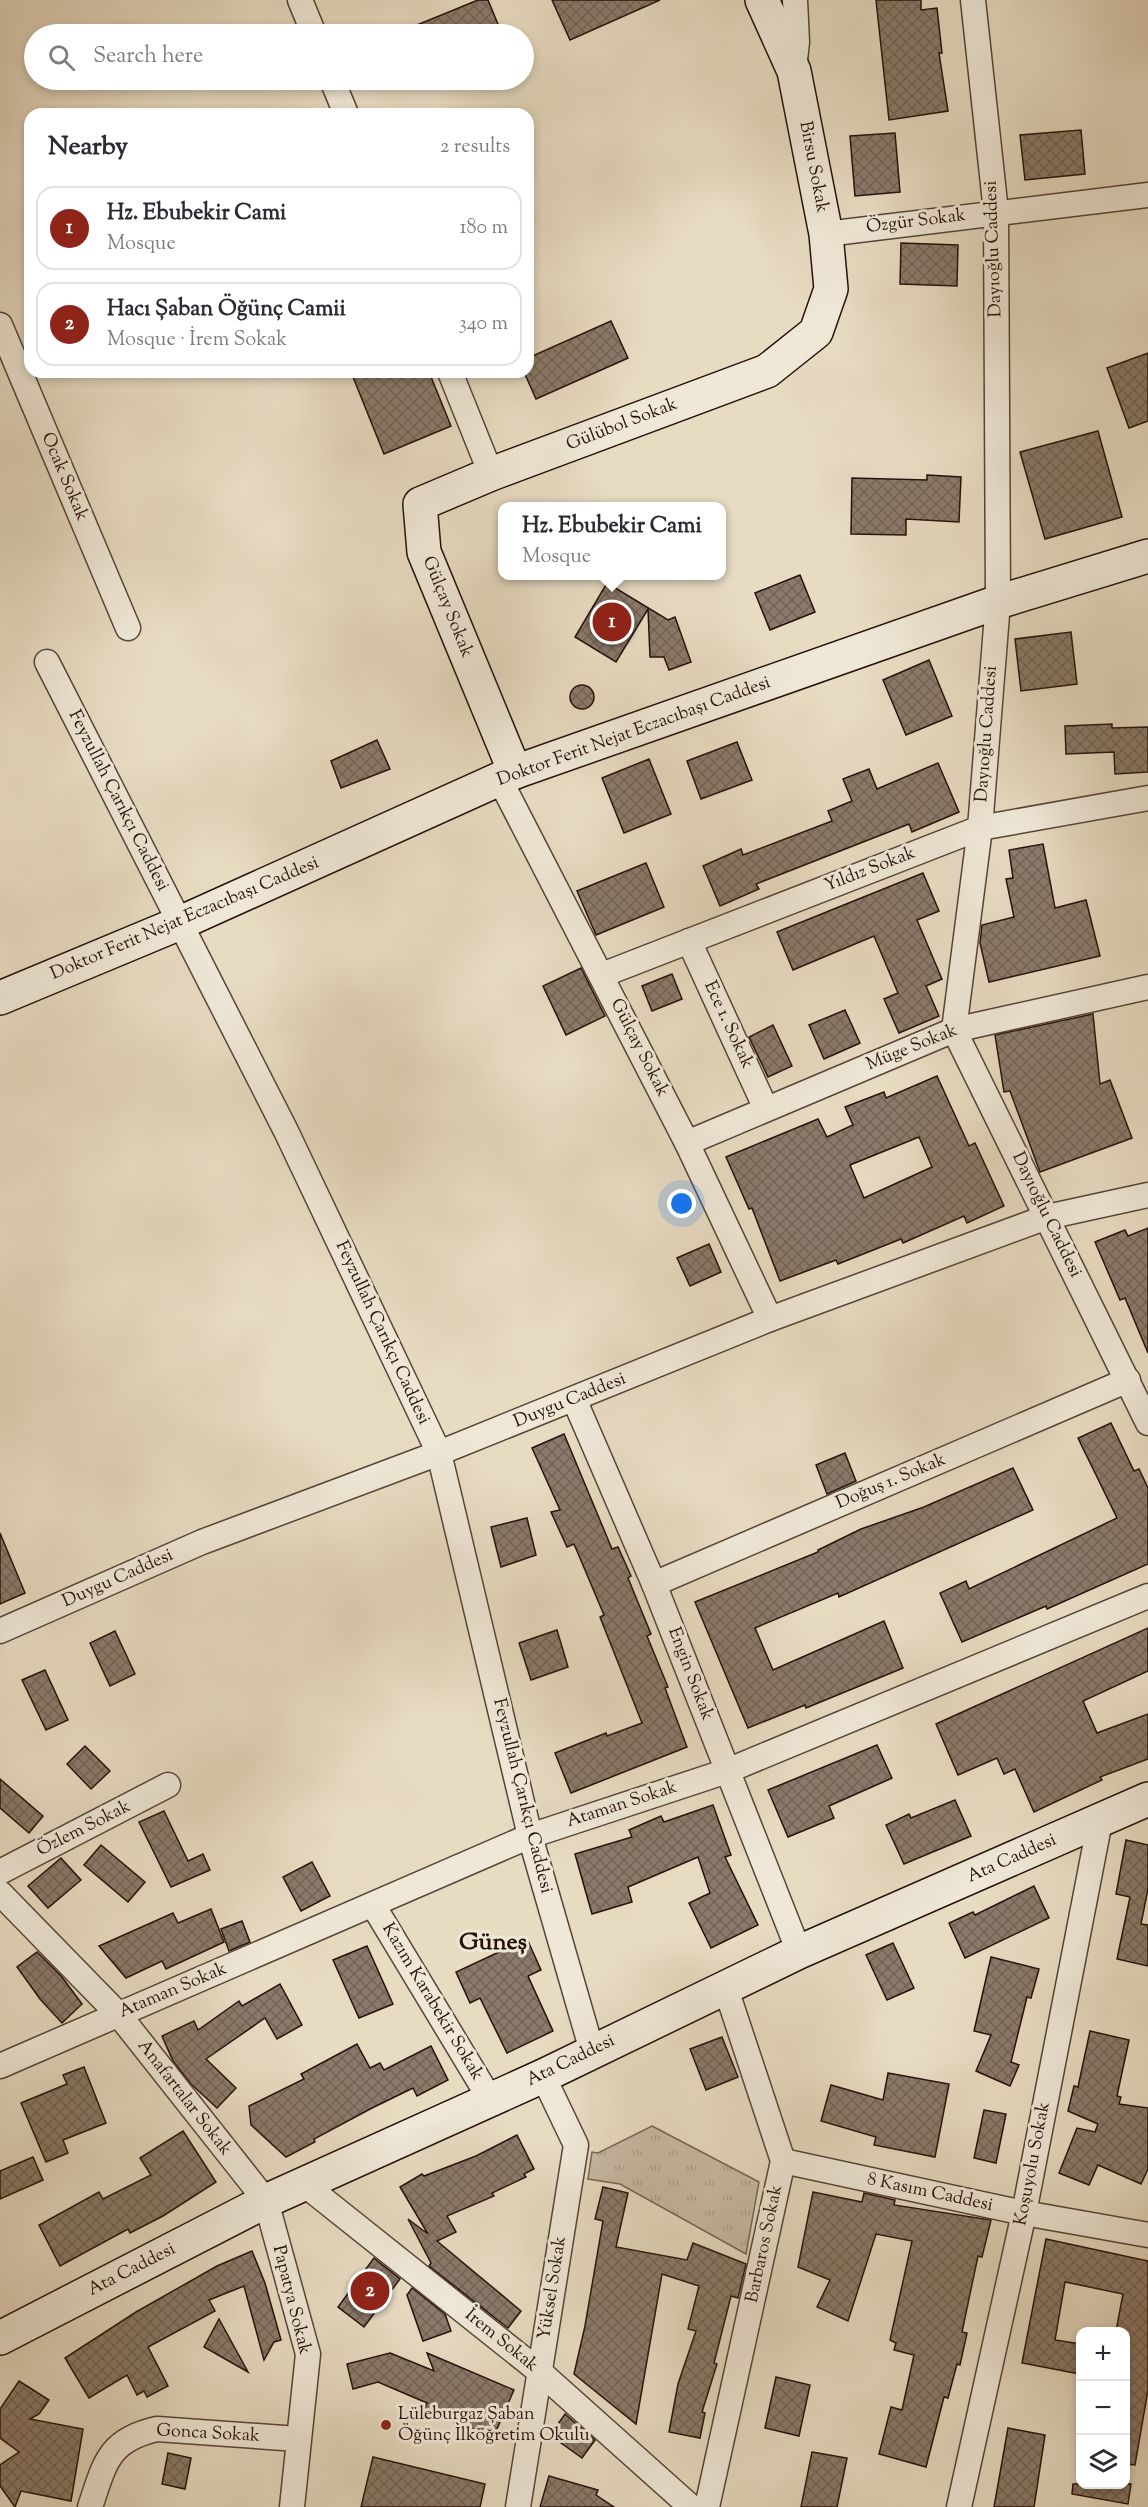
<!DOCTYPE html>
<meta charset="utf-8">
<style>
:root{--surface:#fff;--page:#f2f2f3;--text:#2b2b33;--muted:#7c7c81;--line:#e1e1e2;--accent:#8f2418}
body{margin:0;font-family:"Sorts Mill Goudy",serif;background:var(--page);color:var(--text)}
.controls{position:absolute;right:18px;bottom:18px;display:grid;overflow:hidden;border-radius:12px;box-shadow:0 3px 9px #0003}
.controls button{width:54px;height:54px;display:grid;place-items:center;padding:0;border:0;border-bottom:2px solid var(--line);background:var(--surface);color:var(--text);font:30px sans-serif}
.you{position:absolute;left:682px;top:1204px;width:21px;height:21px;margin:-15px;border:4px solid #fff;border-radius:50%;background:#1a73e8;box-shadow:0 0 0 9px #1a73e833}
.badge{display:grid;place-items:center;width:39px;height:39px;border-radius:50%;background:var(--accent);color:#fff;font-size:20px;font-weight:700}
.pin{position:absolute;translate:-50% -50%;border:3px solid #fff;box-shadow:0 2px 6px #0006}
.popup{position:absolute;left:498px;top:502px;width:228px;height:78px;box-sizing:border-box;display:grid;place-content:center;border-radius:12px;background:var(--surface);filter:drop-shadow(0 2px 4px #0005);font-size:20px;white-space:nowrap;color:var(--muted)}
.popup b{font-size:22px;color:var(--text)}
.popup::after{content:'';position:absolute;left:50%;top:100%;margin-left:-12px;border:12px solid transparent;border-top-color:var(--surface)}
.list{margin:0;padding:0;list-style:none}
h2{display:flex;justify-content:space-between;align-items:center;height:78px;margin:0;padding:0 24px;font-size:26px}
h2 small{font-size:20px;font-weight:400;color:var(--muted)}
.list li{display:grid;grid-template-columns:39px 1fr auto;gap:18px;align-items:center;box-sizing:border-box;height:84px;margin:0 12px 12px;padding:0 12px;border:2px solid var(--line);border-radius:18px}
.list b{display:block;font-size:22px;white-space:nowrap}
.list p{margin:0;font-size:20px;white-space:nowrap;color:var(--muted)}
.list em{font-size:20px;font-style:normal;color:var(--muted)}
.icon{flex:none;width:33px;height:33px;fill:none;stroke:currentColor;stroke-width:2;stroke-linecap:round;stroke-linejoin:round}
.map{position:relative;flex:none;width:1148px;height:2507px;overflow:hidden}
.search{position:absolute;background:var(--surface);box-shadow:0 3px 9px #0003;left:24px;top:24px;width:510px;height:66px;display:flex;align-items:center;gap:15px;box-sizing:border-box;padding:0 21px;border-radius:33px;color:var(--muted);font-size:22px}
.panel{position:absolute;background:var(--surface);box-shadow:0 3px 9px #0003;left:24px;top:108px;width:510px;height:270px;border-radius:18px}
.map>svg:first-child{display:block}
.grass{fill:url(#grass-tufts);stroke:#766556;stroke-width:1.5}
.building{fill:url(#building-cross-hatch);stroke:#26110a;stroke-width:1.5;fill-rule:evenodd}
.lines{fill:none;stroke-linecap:round;stroke-linejoin:round}
.street-casing{stroke:#564438;stroke-width:27}
.secondary-casing{stroke:#26110a;stroke-width:36}
.street{stroke:#efe8d7;stroke-width:24}
.secondary{stroke:#efe8d7;stroke-width:33}
.poi-dot{fill:#8f2418;stroke:#efe8d7;stroke-width:2}
.labels{text-anchor:middle;dominant-baseline:central;stroke-width:6;stroke-linejoin:round;paint-order:stroke}
.street-label{font-size:18px;fill:#26110a;stroke:#efe8d7}
.poi-label{font-size:18px;fill:#26110a;stroke:#efe8d7;text-anchor:start}
.district-label{font-size:24px;font-weight:bold;fill:#26110a;stroke:#efe8d7}
</style>
<div class="map">
<svg width="1148" height="2507" viewBox="0 0 1148 2507">
<defs>
<pattern id="grass-tufts" width="24" height="20" patternUnits="userSpaceOnUse" patternTransform="scale(1.5)"><rect width="24" height="20" fill="#c6b9a3"/><path d="M3 7l-1-3M5 7V3M7 7l1-3M15 17l-1-3M17 17v-4M19 17l1-3" fill="none" stroke="#aa9e8b"/></pattern>
<pattern id="building-cross-hatch" width="8" height="8" patternUnits="userSpaceOnUse" patternTransform="scale(1.5)"><rect width="8" height="8" fill="#8a7a6a"/><path d="M0 0l8 8M0 8l8-8" fill="none" stroke="#716355"/></pattern>
</defs>
<rect width="100%" height="100%" fill="#e7dbc2"/>
<filter id="stains"><feTurbulence type="fractalNoise" baseFrequency=".00333" numOctaves="4"/><feColorMatrix values="0 0 0 0 .2 0 0 0 0 .09 0 0 0 0 .02 0 0 0 .5 -.17"/></filter>
<radialGradient id="worn" r=".72"><stop offset=".6" stop-color="#630" stop-opacity="0"/><stop offset="1" stop-color="#630" stop-opacity=".3"/></radialGradient>
<path class="grass" d="M652,2126L759,2182L746,2254L620,2184L588,2179L592,2152L598,2153Z"/>
<g class="building">
<path d="M478,0H488L502,34H395Z"/>
<path d="M552,0H660L570,40Z"/>
<path d="M876,0H921V10L937,8L942,53H939L948,111L889,120Z"/>
<path d="M1081,130L1085,174L1025,180L1020,135Z"/>
<path d="M895,133L900,192L855,196L850,136Z"/>
<path d="M901,243L958,245L957,286L900,284Z"/>
<path d="M611,321L628,358L536,399L524,372H528V358Z"/>
<path d="M1148,353V421L1129,428L1107,368Z"/>
<path d="M351,372H429L451,426L384,454Z"/>
<path d="M1098,431L1122,517L1045,539L1020,452Z"/>
<path d="M927,475L961,477L959,522L906,519V535L851,534L852,478L927,480Z"/>
<path d="M800,575L815,612L770,630L755,593Z"/>
<path d="M607,583L668,620L675,617L691,662L669,670L664,657H650L648,609L616,662L575,637Z"/>
<path d="M1071,632L1077,684L1021,691L1015,639Z"/>
<path d="M929,660L952,716L906,735L883,680Z"/>
<circle cx="582" cy="697" r="12"/>
<path d="M1112,724V728L1148,727V772L1115,774L1114,752L1066,754L1065,726Z"/>
<path d="M377,740L390,769L341,788L331,761Z"/>
<path d="M737,742L752,780L701,799L687,761Z"/>
<path d="M649,759L671,814L624,833L602,778Z"/>
<path d="M938,763L959,812L912,832L909,824L756,884L759,889L720,906L703,866L741,849L743,855L832,821L828,811L852,801L843,779L869,769L877,789Z"/>
<path d="M1043,844L1055,908L1086,900L1100,956L989,982L980,943L982,925L1014,917L1006,879L1013,878L1009,850Z"/>
<path d="M646,863L664,907L596,935L577,891Z"/>
<path d="M923,873L939,911L917,920L942,979L926,986L939,1016L899,1033L884,999L898,993L874,936L793,970L777,932Z"/>
<path d="M581,968L605,1016L566,1035L543,986Z"/>
<path d="M672,974L682,999L652,1011L642,986Z"/>
<path d="M845,1010L860,1043L824,1059L809,1025Z"/>
<path d="M1093,1014L1100,1084L1110,1080L1132,1138L1040,1172L1010,1091L1004,1092L995,1035Z"/>
<path d="M773,1025L792,1066L768,1077L749,1037Z"/>
<path d="M937,1076L969,1146L975,1143L1004,1206L967,1223L964,1216L903,1243L901,1239L838,1264L836,1260L780,1281L752,1208L749,1209L726,1157L818,1119L827,1137L853,1125L845,1107L884,1092L886,1098ZM919,1137L932,1167L864,1198L850,1165Z"/>
<path d="M1148,1228V1353L1125,1298L1120,1300L1095,1242L1125,1230L1128,1236Z"/>
<path d="M709,1244L721,1272L690,1286L677,1258Z"/>
<path d="M1111,1423L1134,1471L1139,1469L1148,1488V1564L1047,1609L1046,1606L962,1642L940,1593L966,1581L969,1589L1117,1518L1078,1438Z"/>
<path d="M564,1434L612,1549L618,1547L631,1576L628,1578L651,1634L647,1636L668,1687L665,1688L687,1747L571,1793L555,1753L606,1733L607,1736L642,1723L600,1617L604,1615L574,1544L567,1547L551,1512L560,1510L532,1448Z"/>
<path d="M845,1453L856,1481L827,1494L816,1465Z"/>
<path d="M1013,1468L1033,1510L839,1597L838,1593L755,1628L773,1670L884,1621L903,1668L806,1708L805,1705L748,1728L695,1602L818,1552V1550L861,1529L924,1507Z"/>
<path d="M527,1518L536,1555L501,1567L491,1527Z"/>
<path d="M0,1533L25,1593L0,1604Z"/>
<path d="M1148,1628V1671L1083,1701L1097,1733L1148,1714V1759L1100,1777L1102,1780L1034,1812L1015,1769L1004,1774L997,1758L958,1775L936,1724Z"/>
<path d="M557,1630L568,1667L531,1680L519,1643Z"/>
<path d="M115,1631L135,1674L110,1686L90,1643Z"/>
<path d="M45,1670L68,1720L46,1730L22,1680Z"/>
<path d="M877,1745L892,1778L829,1806L834,1818L788,1837L768,1790Z"/>
<path d="M85,1746L110,1771L91,1789L67,1764Z"/>
<path d="M0,1779L43,1816L29,1833L0,1808Z"/>
<path d="M955,1800L971,1836L904,1864L886,1825L909,1814L911,1818Z"/>
<path d="M713,1805L731,1855L725,1857L758,1925L711,1948L689,1903L710,1893L698,1857L628,1887L632,1902L592,1914L575,1854L632,1837L629,1830L661,1816L664,1822Z"/>
<path d="M164,1811L188,1861L203,1854L210,1870L171,1887L139,1822Z"/>
<path d="M1126,1840L1148,1845V1889L1141,1924L1148,1925V1966L1117,1959L1130,1897L1116,1894Z"/>
<path d="M101,1845L145,1882L128,1902L84,1865Z"/>
<path d="M61,1858L81,1880L48,1908L28,1886Z"/>
<path d="M312,1862L330,1896L301,1911L283,1877Z"/>
<path d="M1034,1886L1049,1918L965,1958L949,1923L973,1912L975,1915Z"/>
<path d="M211,1909L224,1942L166,1969L162,1961L126,1978L99,1946L173,1913L178,1923Z"/>
<path d="M242,1921L250,1942L229,1951L221,1929Z"/>
<path d="M527,1939L541,1970L528,1976L553,2031L507,2053L480,1998L470,2003L456,1972Z"/>
<path d="M893,1943L914,1988L887,2000L866,1955Z"/>
<path d="M367,1946L393,2004L359,2018L333,1960Z"/>
<path d="M37,1952L62,1977L82,2004L62,2023L40,1999L17,1967Z"/>
<path d="M991,1957L1039,1969L1031,1998L1027,1997L1011,2062L1019,2065L1010,2086L976,2071L991,2035L974,2031Z"/>
<path d="M280,1984L302,2025L277,2039L265,2018L206,2059L236,2088L217,2108L191,2084L173,2061L162,2036L194,2021L198,2030L239,2001L242,2006Z"/>
<path d="M1090,2031L1129,2040L1117,2096L1121,2097L1119,2104L1148,2108V2169L1141,2184L1098,2165L1089,2185L1059,2173L1077,2128L1095,2132L1098,2124L1068,2111L1074,2086L1078,2087Z"/>
<path d="M722,2037L738,2077L706,2090L690,2049Z"/>
<path d="M357,2044L370,2068L380,2063L384,2070L431,2046L448,2080L417,2096L413,2088L372,2108L314,2139L315,2142L286,2157L251,2125L249,2106L304,2079L301,2074Z"/>
<path d="M84,2067L106,2123L63,2140L68,2153L46,2162L21,2103L67,2084L63,2075Z"/>
<path d="M888,2073L949,2084L935,2157L874,2145L876,2137L821,2121L831,2085L883,2100Z"/>
<path d="M984,2110L1006,2114L996,2163L974,2158Z"/>
<path d="M183,2131L216,2182L163,2216L130,2233L128,2229L60,2266L39,2225L99,2192L103,2199L151,2175L140,2158Z"/>
<path d="M517,2135L534,2169L524,2174L526,2177L492,2193L494,2196L447,2216L456,2232L437,2241L521,2311L508,2328L429,2266L431,2263L408,2219L428,2234L400,2187L422,2174L424,2176L476,2156Z"/>
<path d="M33,2157L43,2180L0,2199V2171Z"/>
<path d="M603,2187L628,2193L616,2247L687,2260L693,2243L746,2264L738,2298L731,2296L714,2363L717,2364L702,2412L705,2413L700,2438L669,2432L678,2384L696,2331L688,2329L699,2286L662,2274L636,2424L574,2374L585,2326L603,2221L595,2219Z"/>
<path d="M813,2192L862,2202L864,2193L895,2200L894,2205L991,2220L982,2257L978,2256L962,2332L967,2333L960,2365L957,2364L948,2398L944,2397L926,2467L879,2454L891,2407L902,2410L914,2355L894,2350L896,2343L890,2340L912,2241L876,2234L848,2321L817,2307L830,2280L798,2267Z"/>
<path d="M1046,2239L1148,2261V2390L1135,2465L1125,2464V2331H1116L1123,2294L1065,2282L1055,2340L1080,2344V2374L1022,2363Z"/>
<path d="M252,2251L265,2283L281,2340L274,2342L264,2360L244,2286L209,2300L215,2311L148,2347L168,2386L147,2397L144,2391L137,2395L127,2375L89,2398L65,2358L136,2312L217,2266Z"/>
<path d="M374,2258L400,2279L364,2327L338,2307Z"/>
<path d="M412,2288L445,2314L451,2331L423,2341L407,2295Z"/>
<path d="M219,2319L248,2372L204,2347Z"/>
<path d="M390,2353L434,2371L427,2353L514,2390L493,2438L424,2409L427,2403L378,2382L353,2389L347,2364Z"/>
<path d="M776,2377L810,2385L799,2436L765,2428Z"/>
<path d="M19,2381L49,2400L39,2414L30,2419L83,2429L71,2501L21,2491L15,2507L0,2486V2465L19,2452L0,2438V2409Z"/>
<path d="M565,2414L595,2440L582,2458L550,2435Z"/>
<path d="M1008,2428L1045,2435L1034,2507H994Z"/>
<path d="M812,2452L847,2458L837,2507H801Z"/>
<path d="M168,2453L191,2458L185,2489L162,2484Z"/>
<path d="M373,2457L485,2484L480,2507H361Z"/>
<path d="M549,2476L598,2490L596,2495L614,2507H540Z"/>
<path d="M1073,2484H1131L1128,2504L1072,2494Z"/>
</g>
<g class="lines">
<defs>
<g id="street">
<path d="M300,0L314,34"/>
<path d="M973,0L996,212L998,602L980,828L954,1030L1148,1423"/>
<path d="M794,69L797,42L795,0"/>
<path d="M332,80L346,114"/>
<path d="M826,234L1148,195"/>
<path d="M0,325L128,628"/>
<path d="M450,372L491,474"/>
<path d="M47,662L286,1131L439,1453L530,1836L592,2051"/>
<path d="M500,780L687,1143L770,1319"/>
<path d="M689,941L766,1109"/>
<path d="M602,975L980,828L1148,798"/>
<path d="M687,1143L954,1030L1148,987"/>
<path d="M574,1399L654,1584L799,1952"/>
<path d="M654,1584L1128,1380"/>
<path d="M0,1631L202,1542L439,1453L770,1319L1047,1217L1148,1195"/>
<path d="M0,1872L168,1785"/>
<path d="M0,1893L119,2015L266,2201L308,2354L292,2507"/>
<path d="M373,1905L490,2099"/>
<path d="M0,2066L530,1836L727,1771L1148,1596"/>
<path d="M783,2161L1024,2213L1148,2235"/>
<path d="M304,2184L540,2372L691,2507"/>
<path d="M90,2507C105,2463 108,2440 157,2429L298,2439"/>
<path d="M518,2507L576,2145L543,2076"/>
<path d="M707,2507L783,2161L725,1986"/>
<path d="M959,2507L1024,2213L1100,1821"/>
</g>
<g id="secondary">
<path d="M515,772L424,552L420,504L491,474L767,371L816,332L831,289L826,234L794,71L762,0"/>
<path d="M0,998L180,923L515,772L998,602L1148,556"/>
<path d="M0,2338L266,2201L543,2076L799,1952L1148,1799"/>
</g>
</defs>
<use href="#street" class="street-casing"/>
<use href="#secondary" class="secondary-casing"/>
<use href="#street" class="street"/>
<use href="#secondary" class="secondary"/>
</g>
<circle class="poi-dot" cx="386" cy="2425" r="6"/>
<g class="labels">
<g class="street-label">
<text transform="translate(813 167) rotate(79)">Birsu Sokak</text>
<text transform="translate(916 222) rotate(-7)">Özgür Sokak</text>
<text transform="translate(994 249) rotate(-92)">Dayıoğlu Caddesi</text>
<text transform="translate(622 425) rotate(-21)">Gülübol Sokak</text>
<text transform="translate(64 477) rotate(67)">Ocak Sokak</text>
<text transform="translate(447 607) rotate(68)">Gülçay Sokak</text>
<text transform="translate(634 732) rotate(-20)">Doktor Ferit Nejat Eczacıbaşı Caddesi</text>
<text transform="translate(987 734) rotate(-86)">Dayıoğlu Caddesi</text>
<text transform="translate(118 801) rotate(63)">Feyzullah Çarıkçı Caddesi</text>
<text transform="translate(870 870) rotate(-21)">Yıldız Sokak</text>
<text transform="translate(185 919) rotate(-23)">Doktor Ferit Nejat Eczacıbaşı Caddesi</text>
<text transform="translate(728 1025) rotate(65)">Ece 1. Sokak</text>
<text transform="translate(639 1048) rotate(63)">Gülçay Sokak</text>
<text transform="translate(912 1048) rotate(-22)">Müge Sokak</text>
<text transform="translate(1046 1215) rotate(64)">Dayıoğlu Caddesi</text>
<text transform="translate(382 1333) rotate(65)">Feyzullah Çarıkçı Caddesi</text>
<text transform="translate(570 1401) rotate(-22)">Duygu Caddesi</text>
<text transform="translate(891 1482) rotate(-23)">Doğuş 1. Sokak</text>
<text transform="translate(118 1579) rotate(-24)">Duygu Caddesi</text>
<text transform="translate(690 1674) rotate(69)">Engin Sokak</text>
<text transform="translate(522 1796) rotate(76)">Feyzullah Çarıkçı Caddesi</text>
<text transform="translate(622 1805) rotate(-18)">Ataman Sokak</text>
<text transform="translate(84 1829) rotate(-27)">Özlem Sokak</text>
<text transform="translate(1012 1859) rotate(-24)">Ata Caddesi</text>
<text transform="translate(173 1991) rotate(-23)">Ataman Sokak</text>
<text transform="translate(432 2002) rotate(59)">Kazım Karabekir Sokak</text>
<text transform="translate(571 2061) rotate(-26)">Ata Caddesi</text>
<text transform="translate(184 2098) rotate(52)">Anafartalar Sokak</text>
<text transform="translate(1033 2164) rotate(-79)">Koşuyolu Sokak</text>
<text transform="translate(930 2193) rotate(12)">8 Kasım Caddesi</text>
<text transform="translate(765 2244) rotate(-78)">Barbaros Sokak</text>
<text transform="translate(132 2270) rotate(-27)">Ata Caddesi</text>
<text transform="translate(553 2288) rotate(-81)">Yüksel Sokak</text>
<text transform="translate(291 2300) rotate(76)">Papatya Sokak</text>
<text transform="translate(501 2341) rotate(39)">İrem Sokak</text>
<text transform="translate(208 2434) rotate(3)">Gonca Sokak</text>
</g>
<g class="poi-label">
<text x="398" y="2415">Lüleburgaz Şaban<tspan x="398" dy="21">Öğünç İlköğretim Okulu</tspan></text>
</g>
<g class="district-label">
<text x="493" y="1943">Güneş</text>
</g>
</g>
<rect width="100%" height="100%" filter="url(#stains)"/>
<rect width="100%" height="100%" fill="url(#worn)"/>
</svg>
<div class="controls">
<button>+</button>
<button>−</button>
<button><svg class="icon" aria-label="layers" viewBox="0 0 24 24"><path d="M12 4l9 5-9 5-9-5zM3 14l9 5 9-5"/></svg></button>
</div>
<div class="you"></div>
<div class="pin badge" style="left:612px;top:622px">1</div>
<div class="popup"><b>Hz. Ebubekir Cami</b>Mosque</div>
<div class="pin badge" style="left:370px;top:2291px">2</div>
<div class="search"><svg class="icon" aria-label="search" viewBox="0 0 24 24"><circle cx="10" cy="10" r="6"/><path d="M15 15l6 6"/></svg>Search here</div>
<section class="panel">
<h2>Nearby<small>2 results</small></h2>
<ul class="list">
<li><span class="badge">1</span><div><b>Hz. Ebubekir Cami</b><p>Mosque</p></div><em>180 m</em></li>
<li><span class="badge">2</span><div><b>Hacı Şaban Öğünç Camii</b><p>Mosque · İrem Sokak</p></div><em>340 m</em></li>
</ul>
</section>
</div>
